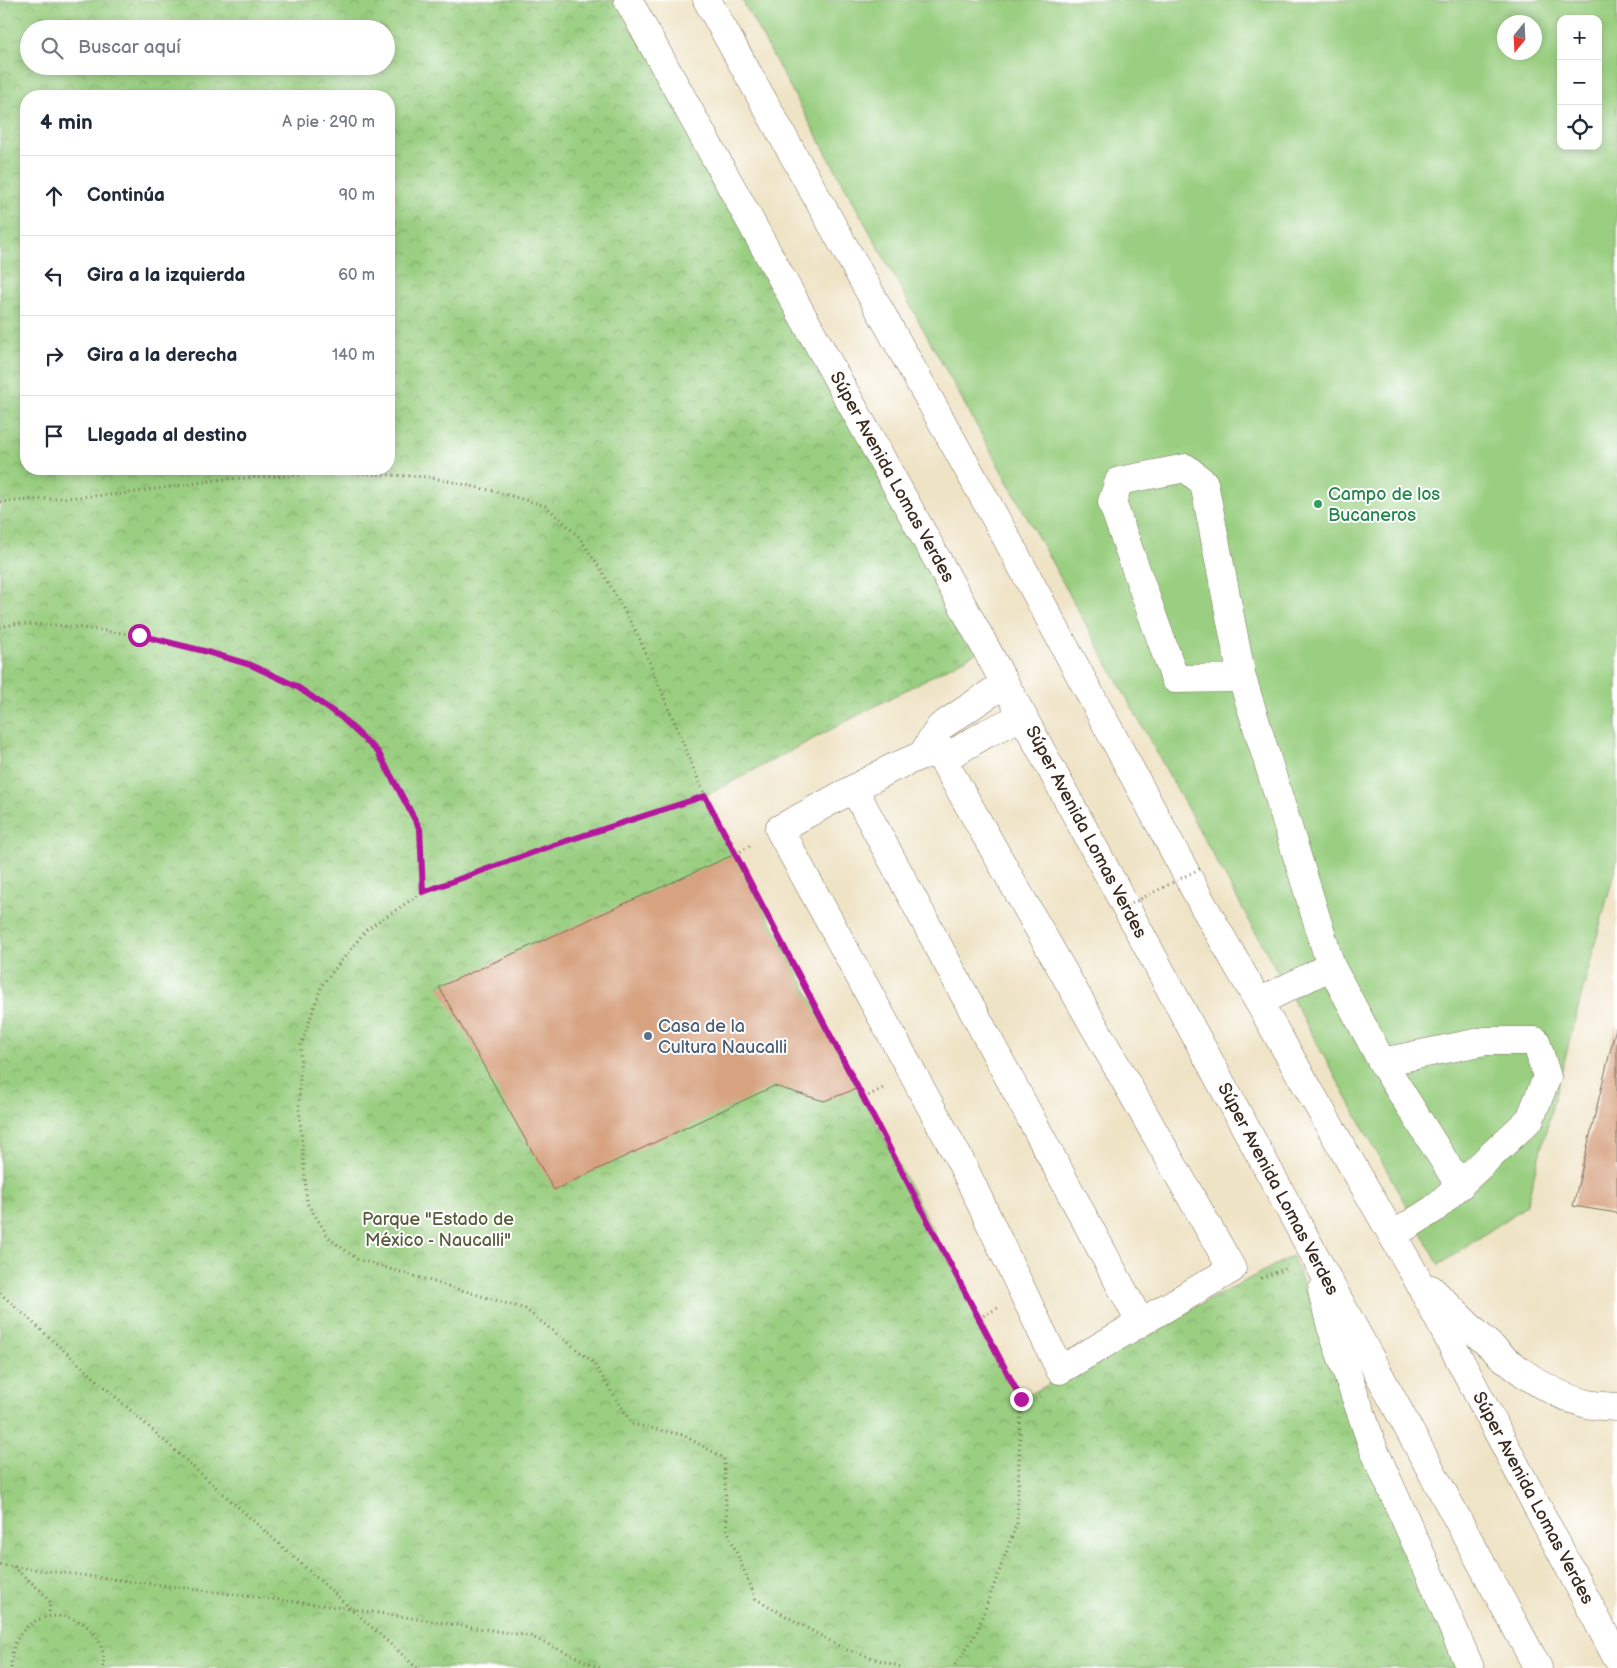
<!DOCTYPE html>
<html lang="es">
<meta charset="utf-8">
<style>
:root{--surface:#fff;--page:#f6f6f7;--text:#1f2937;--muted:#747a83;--line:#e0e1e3}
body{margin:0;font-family:"Balsamiq Sans",sans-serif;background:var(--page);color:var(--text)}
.controls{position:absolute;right:15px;top:15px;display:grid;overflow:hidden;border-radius:10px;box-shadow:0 2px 8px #0003}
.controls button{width:45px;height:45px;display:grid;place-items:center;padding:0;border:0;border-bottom:1px solid var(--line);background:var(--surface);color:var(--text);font:25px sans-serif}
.compass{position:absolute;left:1497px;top:15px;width:45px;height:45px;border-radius:50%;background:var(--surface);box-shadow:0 2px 8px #0003;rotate:198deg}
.stop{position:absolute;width:15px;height:15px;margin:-11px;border:4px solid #b5179e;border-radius:50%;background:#fff}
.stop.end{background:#b5179e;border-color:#fff;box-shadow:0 1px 5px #0008}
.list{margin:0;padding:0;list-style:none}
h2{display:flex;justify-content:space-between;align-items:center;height:65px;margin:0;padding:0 20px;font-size:21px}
h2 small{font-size:16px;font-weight:400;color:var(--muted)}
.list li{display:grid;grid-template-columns:32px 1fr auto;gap:15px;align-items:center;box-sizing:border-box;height:80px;padding:0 20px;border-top:1px solid var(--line)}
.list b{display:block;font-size:19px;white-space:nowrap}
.list em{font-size:16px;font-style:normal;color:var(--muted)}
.icon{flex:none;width:28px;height:28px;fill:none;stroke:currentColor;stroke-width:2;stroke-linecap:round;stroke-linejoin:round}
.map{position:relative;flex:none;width:1617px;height:1668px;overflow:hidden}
.search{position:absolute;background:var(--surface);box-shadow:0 2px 8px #0003;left:20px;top:20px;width:375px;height:55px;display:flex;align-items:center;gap:12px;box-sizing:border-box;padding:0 18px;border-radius:28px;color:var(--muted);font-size:19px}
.panel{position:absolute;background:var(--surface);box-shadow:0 2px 8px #0003;left:20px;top:90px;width:375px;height:385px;border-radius:20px}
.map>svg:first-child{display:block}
.grass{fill:#9acf81;stroke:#6a7c50;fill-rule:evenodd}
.park{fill:url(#park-crowns);stroke:#6a7c50;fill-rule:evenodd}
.building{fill:#d7a280}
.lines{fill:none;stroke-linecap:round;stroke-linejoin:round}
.minor-casing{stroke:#7a6b58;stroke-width:29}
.major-casing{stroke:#7a6b58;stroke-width:29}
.path{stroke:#7a6b58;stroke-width:3;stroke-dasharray:1 4;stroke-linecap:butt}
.minor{stroke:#fff;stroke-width:28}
.major{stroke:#fff;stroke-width:28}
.path-bridge{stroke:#7a6b58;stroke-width:3;stroke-dasharray:1 4;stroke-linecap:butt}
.route{stroke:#b5179e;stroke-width:6}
.leisure-dot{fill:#2e9e5b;stroke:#fff;stroke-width:2}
.service-dot{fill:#5c6f8a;stroke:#fff;stroke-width:2}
.labels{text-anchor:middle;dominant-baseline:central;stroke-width:4;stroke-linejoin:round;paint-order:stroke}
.street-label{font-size:18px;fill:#3b2a1e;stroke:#fff}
.leisure-label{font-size:18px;fill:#27864d;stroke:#fff;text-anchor:start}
.service-label{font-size:18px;fill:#4e5e75;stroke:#fff;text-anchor:start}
.park-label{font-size:18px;fill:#585c3c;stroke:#fff}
</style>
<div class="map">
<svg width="1617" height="1668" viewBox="0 0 1617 1668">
<defs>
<pattern id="park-crowns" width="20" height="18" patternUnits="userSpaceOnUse" patternTransform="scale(1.25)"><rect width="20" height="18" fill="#9acf81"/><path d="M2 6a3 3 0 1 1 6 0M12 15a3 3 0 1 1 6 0" fill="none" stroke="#7fa869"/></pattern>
</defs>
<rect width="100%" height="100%" fill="#fff"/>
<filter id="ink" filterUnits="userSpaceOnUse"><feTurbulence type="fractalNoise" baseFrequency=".02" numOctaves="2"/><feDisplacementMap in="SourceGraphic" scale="10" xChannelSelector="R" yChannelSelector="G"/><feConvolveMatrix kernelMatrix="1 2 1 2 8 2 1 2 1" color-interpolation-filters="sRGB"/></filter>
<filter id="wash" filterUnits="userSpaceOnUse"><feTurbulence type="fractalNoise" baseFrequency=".0096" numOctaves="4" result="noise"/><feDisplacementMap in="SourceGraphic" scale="20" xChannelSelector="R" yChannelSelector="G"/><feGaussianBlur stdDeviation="1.12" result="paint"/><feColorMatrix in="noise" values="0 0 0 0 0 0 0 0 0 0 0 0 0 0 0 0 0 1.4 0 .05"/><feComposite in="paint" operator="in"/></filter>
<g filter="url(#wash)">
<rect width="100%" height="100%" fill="#efe3c5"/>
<path class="grass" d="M742,0H1617V861L1526,1206L1439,1265ZM1561,19H1598V146H1561ZM1504,22H1534V52H1504Z"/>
<path class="park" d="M0,0H627L985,648L705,796L1021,1399L1292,1256L1459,1668H0ZM29,29H386V66H29ZM26,96H389V469H26Z"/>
<g id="blocks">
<g class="building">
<path d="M733,855L856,1089L824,1101L774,1086L554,1190L439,987Z"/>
<path d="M1616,1027H1617V1213L1573,1206Z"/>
</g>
</g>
</g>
<g filter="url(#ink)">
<use href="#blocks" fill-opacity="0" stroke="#7a6b58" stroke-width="1"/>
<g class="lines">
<defs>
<g id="minor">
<path d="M1242,678L1175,679L1112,502L1119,481L1186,468L1204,483L1242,678L1331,966L1382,1062L1485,1041H1536L1547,1077L1530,1119L1434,1209L1393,1235"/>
<path d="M931,740L939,753L1232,1269L1060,1370L961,1162L779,829L892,768L922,755L957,751L987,733L1023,716"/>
<path d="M922,755L940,727L1004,684"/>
<path d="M854,789L1140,1322"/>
<path d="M1259,1002L1331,966"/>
<path d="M1382,1062L1460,1186"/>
</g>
<g id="major">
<path d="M628,0L964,608L1538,1668"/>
<path d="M707,0L1007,539L1203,905L1414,1273L1617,1658"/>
<path d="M1431,1289C1477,1333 1523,1387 1587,1404C1596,1406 1607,1406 1617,1407"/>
<path d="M1322,1291L1331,1327L1374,1450L1433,1581L1470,1668"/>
</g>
</defs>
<use href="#minor" class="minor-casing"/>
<use href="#major" class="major-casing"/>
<g class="path">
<path d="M0,502L122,494L224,479L347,473L429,477L494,491L546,506L579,537L602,571L639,637L705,796L1021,1399L1017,1523L976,1634L953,1668"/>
<path d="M0,627L15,624L56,625L139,635L204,651L251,665L296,686L341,717L378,752L421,829L423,892"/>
<path d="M705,796L554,845L423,892L367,929L322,985L301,1045L299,1106L307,1203L330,1239L357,1259L525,1309L593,1362L632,1424L683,1435L724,1458L727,1530L756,1599L844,1649L904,1668"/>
<path d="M736,854L753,844"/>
<path d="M864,1098L885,1087"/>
<path d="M1261,1278L1288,1268"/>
<path d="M0,1293L417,1668"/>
<path d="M979,1318L998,1308"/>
<path d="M1021,1399L1030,1401L1044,1394"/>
<path d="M0,1565L352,1609L530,1636L600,1668"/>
<path d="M13,1567L40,1590L50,1602L49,1616"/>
<path d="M11,1668C10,1593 111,1605 103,1668"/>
</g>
<use href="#minor" class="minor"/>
<use href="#major" class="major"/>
<path class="path-bridge" d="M1123,908L1201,868"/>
</g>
</g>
<g class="lines" filter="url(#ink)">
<path class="route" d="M139,635L204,651L251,665L296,686L341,717L378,752L420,829L423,892L554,845L705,796L1021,1399"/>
</g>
<circle class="leisure-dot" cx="1318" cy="504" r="5"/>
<circle class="service-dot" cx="648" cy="1036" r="5"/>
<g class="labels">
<g class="street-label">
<text transform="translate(892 477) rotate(61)">Súper Avenida Lomas Verdes</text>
<text transform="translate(1086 832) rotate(62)">Súper Avenida Lomas Verdes</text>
<text transform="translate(1278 1189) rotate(62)">Súper Avenida Lomas Verdes</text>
<text transform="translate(1533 1498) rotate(62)">Súper Avenida Lomas Verdes</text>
</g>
<g class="leisure-label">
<text x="1328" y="494">Campo de los<tspan x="1328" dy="21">Bucaneros</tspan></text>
</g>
<g class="service-label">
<text x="658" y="1026">Casa de la<tspan x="658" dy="21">Cultura Naucalli</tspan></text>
</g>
<g class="park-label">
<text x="438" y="1219">Parque "Estado de<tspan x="438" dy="21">México - Naucalli"</tspan></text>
</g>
</g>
</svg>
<div class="controls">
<button>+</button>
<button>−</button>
<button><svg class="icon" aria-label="locate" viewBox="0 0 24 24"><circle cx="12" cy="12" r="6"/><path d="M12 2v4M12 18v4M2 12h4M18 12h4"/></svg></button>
</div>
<svg class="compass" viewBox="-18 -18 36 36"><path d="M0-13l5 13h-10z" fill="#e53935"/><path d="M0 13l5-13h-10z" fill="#747a83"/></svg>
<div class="stop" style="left:139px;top:635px"></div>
<div class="stop end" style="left:1021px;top:1399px"></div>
<div class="search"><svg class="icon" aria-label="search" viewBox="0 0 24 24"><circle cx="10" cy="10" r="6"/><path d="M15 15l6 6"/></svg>Buscar aquí</div>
<section class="panel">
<h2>4 min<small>A pie · 290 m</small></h2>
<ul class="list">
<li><svg class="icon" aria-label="ahead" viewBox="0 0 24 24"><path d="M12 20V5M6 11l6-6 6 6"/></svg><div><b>Continúa</b></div><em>90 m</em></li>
<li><svg class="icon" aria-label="left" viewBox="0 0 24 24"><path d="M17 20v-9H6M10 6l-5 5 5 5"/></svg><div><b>Gira a la izquierda</b></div><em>60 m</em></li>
<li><svg class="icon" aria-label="right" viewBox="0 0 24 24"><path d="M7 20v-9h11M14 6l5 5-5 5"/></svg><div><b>Gira a la derecha</b></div><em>140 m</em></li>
<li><svg class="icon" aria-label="arrive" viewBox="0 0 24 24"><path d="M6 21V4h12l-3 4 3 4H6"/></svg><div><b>Llegada al destino</b></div></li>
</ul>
</section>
</div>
